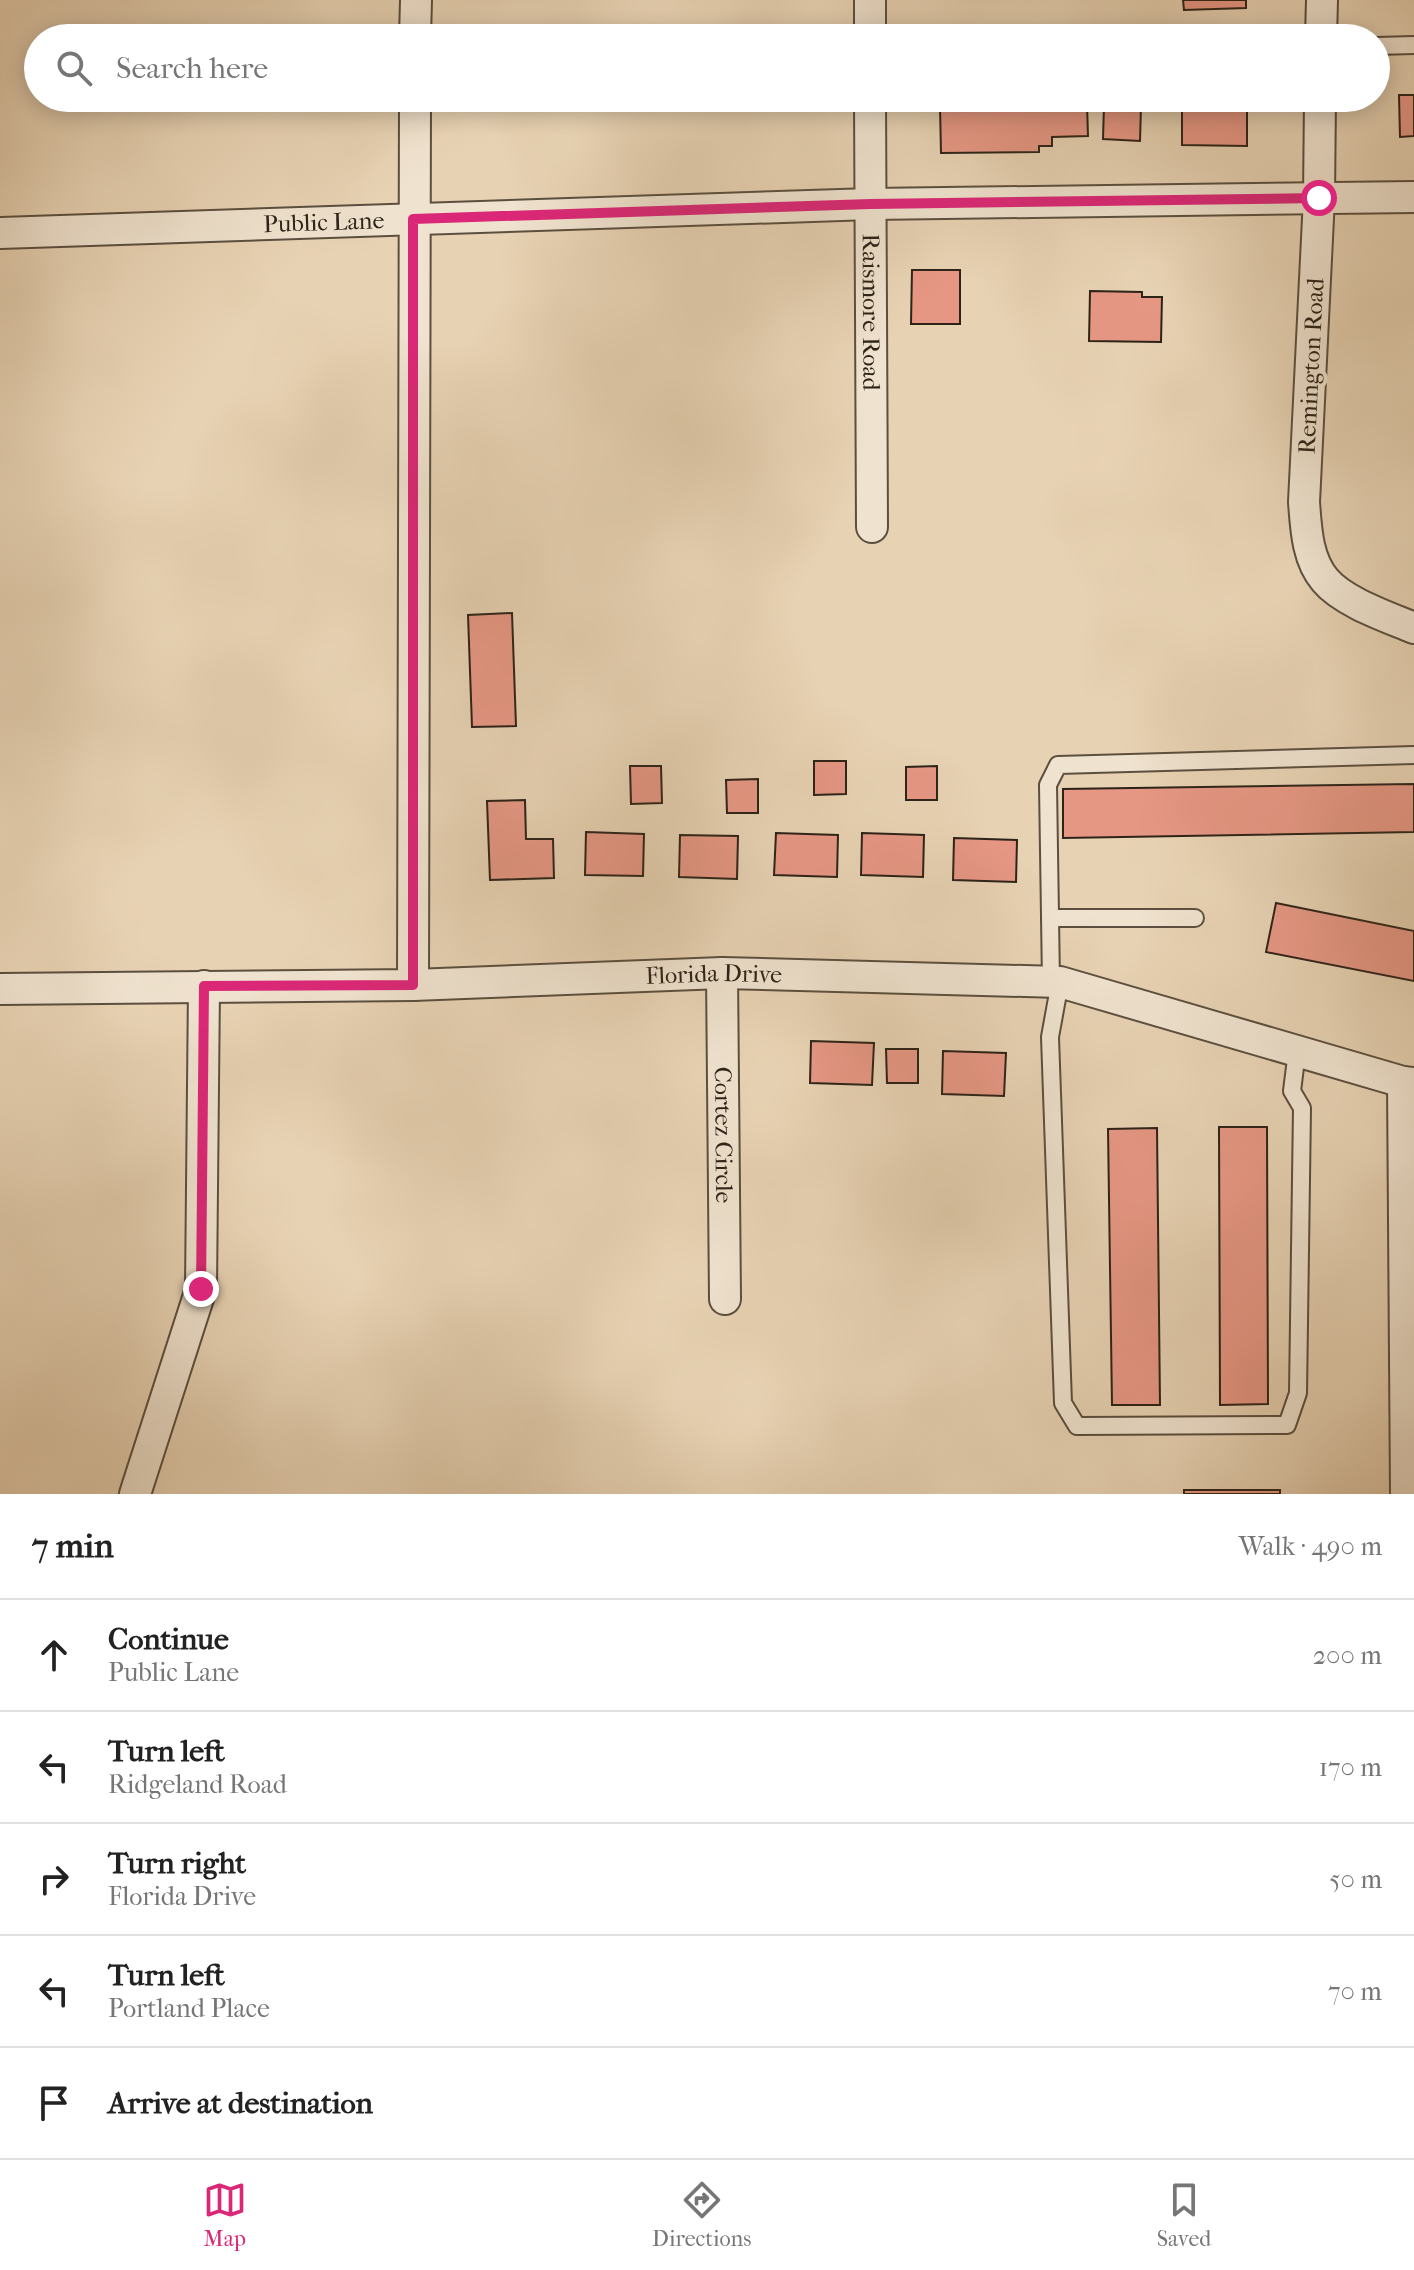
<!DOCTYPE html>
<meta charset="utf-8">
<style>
:root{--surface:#fff;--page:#f6f6f6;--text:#222;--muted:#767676;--line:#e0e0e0;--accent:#db2777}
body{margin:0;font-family:"IM FELL French Canon",serif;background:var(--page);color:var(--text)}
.stop{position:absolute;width:24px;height:24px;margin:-18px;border:6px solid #db2777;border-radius:50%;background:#fff}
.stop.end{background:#db2777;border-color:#fff;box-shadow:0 2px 8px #0008}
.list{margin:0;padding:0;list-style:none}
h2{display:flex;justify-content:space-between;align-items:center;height:104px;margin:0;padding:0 32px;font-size:34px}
h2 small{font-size:26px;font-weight:400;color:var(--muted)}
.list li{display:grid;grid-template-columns:52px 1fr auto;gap:24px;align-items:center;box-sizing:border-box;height:112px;padding:0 32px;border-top:2px solid var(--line)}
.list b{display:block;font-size:30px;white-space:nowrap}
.list p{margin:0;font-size:26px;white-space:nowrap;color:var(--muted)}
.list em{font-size:26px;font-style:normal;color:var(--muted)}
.icon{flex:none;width:44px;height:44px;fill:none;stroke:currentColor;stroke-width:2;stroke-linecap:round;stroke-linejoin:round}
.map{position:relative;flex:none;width:1414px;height:1494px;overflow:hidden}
.search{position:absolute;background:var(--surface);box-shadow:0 4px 20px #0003;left:24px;right:24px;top:24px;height:88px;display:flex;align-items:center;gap:20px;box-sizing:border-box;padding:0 28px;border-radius:44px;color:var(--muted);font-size:30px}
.sheet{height:664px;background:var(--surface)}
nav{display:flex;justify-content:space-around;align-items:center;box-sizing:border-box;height:112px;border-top:2px solid var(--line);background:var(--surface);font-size:22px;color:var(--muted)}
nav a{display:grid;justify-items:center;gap:4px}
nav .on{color:var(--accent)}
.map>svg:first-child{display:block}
.building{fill:#e69784;stroke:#2d2318;stroke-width:2}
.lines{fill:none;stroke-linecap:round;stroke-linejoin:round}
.service-casing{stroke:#5c4f3f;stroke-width:20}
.minor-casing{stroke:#5c4f3f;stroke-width:34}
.service{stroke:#efe2ce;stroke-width:16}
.minor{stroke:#efe2ce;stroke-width:30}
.route{stroke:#db2777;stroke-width:10}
.labels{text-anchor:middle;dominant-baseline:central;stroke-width:8;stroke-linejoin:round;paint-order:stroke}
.street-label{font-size:24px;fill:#2d2318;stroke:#efe2ce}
</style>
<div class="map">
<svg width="1414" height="1494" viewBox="0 0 1414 1494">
<rect width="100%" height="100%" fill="#e7d2b3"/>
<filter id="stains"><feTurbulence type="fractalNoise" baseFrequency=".0025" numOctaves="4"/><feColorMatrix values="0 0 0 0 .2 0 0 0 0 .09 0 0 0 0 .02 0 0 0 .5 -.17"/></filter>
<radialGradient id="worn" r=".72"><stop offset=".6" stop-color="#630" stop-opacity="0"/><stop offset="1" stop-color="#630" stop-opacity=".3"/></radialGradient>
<g class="building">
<path d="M1183,0H1246V8L1184,10Z"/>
<path d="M1182,34L1248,35V38H1182Z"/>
<path d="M1399,95H1414V136L1400,137Z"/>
<path d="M1182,102H1247V146L1182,145Z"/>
<path d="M1087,104L1088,136L1052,137V146H1039V152L941,153L940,106Z"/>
<path d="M1104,105L1141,106L1140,141L1103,139Z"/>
<path d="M912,270H960V324H911Z"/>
<path d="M1090,291L1142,292V297H1162L1161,342L1089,341Z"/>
<path d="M512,613L516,726L472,727L468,615Z"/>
<path d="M814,761H846V794L814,795Z"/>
<path d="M630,766H661L662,803L631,804Z"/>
<path d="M937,766V800H906V767Z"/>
<path d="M758,779V813H727L726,780Z"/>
<path d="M1414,784V832L1063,838V789Z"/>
<path d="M525,800L526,839H553L554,878L490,880L487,801Z"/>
<path d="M586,832L644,834L643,876L585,875Z"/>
<path d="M776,833L838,835L837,877L774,875Z"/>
<path d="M862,833L924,835L923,877L861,875Z"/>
<path d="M680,835L738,836L737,879L679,877Z"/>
<path d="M954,838L1017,840L1016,882L953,880Z"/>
<path d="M1276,903L1414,931V981L1266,952Z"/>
<path d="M811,1041L874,1043L872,1085L810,1083Z"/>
<path d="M886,1049H918V1083H887Z"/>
<path d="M943,1051L1006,1053L1004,1096L942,1094Z"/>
<path d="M1219,1127H1267L1268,1404L1220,1405Z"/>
<path d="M1157,1128L1160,1405H1112L1108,1129Z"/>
<rect x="1184" y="1490" width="96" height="4"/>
</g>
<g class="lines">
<defs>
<g id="service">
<path d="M1376,46L1414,45"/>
<path d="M1050,918H1195"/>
<path d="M1051,982L1048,785L1058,765L1414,755"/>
<path d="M1060,982L1050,1037L1063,1403L1077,1426L1287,1425L1298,1393L1302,1108L1292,1091L1297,1051"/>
</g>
<g id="minor">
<path d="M870,0V38"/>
<path d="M415,38L416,0"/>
<path d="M1321,38L1322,0"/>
<path id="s1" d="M870,98L872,527"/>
<path d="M1320,98L1319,198L1304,502C1306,528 1307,559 1325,580C1343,602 1388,617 1414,628"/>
<path id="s2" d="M0,233L871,204L1414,197"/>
<path id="s3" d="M722,973L725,1299"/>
<path d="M413,985L415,98"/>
<path id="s4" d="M0,989L413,985L722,973L1060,982L1403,1082L1414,1083"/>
<path d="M1403,1082L1406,1494"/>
<path d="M135,1494L201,1289L204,986"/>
</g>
</defs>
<use href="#service" class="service-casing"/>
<use href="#minor" class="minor-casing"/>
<use href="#service" class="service"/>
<use href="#minor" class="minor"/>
</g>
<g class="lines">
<path class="route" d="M201,1289L204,986L413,985V219L871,204L1319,198"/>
</g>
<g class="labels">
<g class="street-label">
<text stroke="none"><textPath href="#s2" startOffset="324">Public Lane</textPath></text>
<text stroke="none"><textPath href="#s1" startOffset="214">Raismore Road</textPath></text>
<text transform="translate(1311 366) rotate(-87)">Remington Road</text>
<text stroke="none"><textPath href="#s4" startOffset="714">Florida Drive</textPath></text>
<text stroke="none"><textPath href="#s3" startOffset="162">Cortez Circle</textPath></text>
</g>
</g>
<rect width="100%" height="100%" filter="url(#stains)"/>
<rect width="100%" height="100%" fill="url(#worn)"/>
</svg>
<div class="stop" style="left:1319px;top:198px"></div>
<div class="stop end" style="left:201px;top:1289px"></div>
<div class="search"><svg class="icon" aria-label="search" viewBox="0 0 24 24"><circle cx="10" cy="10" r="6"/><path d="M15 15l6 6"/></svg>Search here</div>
</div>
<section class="sheet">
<h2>7 min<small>Walk · 490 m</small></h2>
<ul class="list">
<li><svg class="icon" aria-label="ahead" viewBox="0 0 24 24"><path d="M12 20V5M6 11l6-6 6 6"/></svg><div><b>Continue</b><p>Public Lane</p></div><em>200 m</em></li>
<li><svg class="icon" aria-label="left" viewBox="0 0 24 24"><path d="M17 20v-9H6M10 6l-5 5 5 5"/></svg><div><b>Turn left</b><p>Ridgeland Road</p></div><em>170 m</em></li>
<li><svg class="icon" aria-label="right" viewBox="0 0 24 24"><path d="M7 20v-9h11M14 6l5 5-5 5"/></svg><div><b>Turn right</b><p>Florida Drive</p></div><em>50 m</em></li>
<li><svg class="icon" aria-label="left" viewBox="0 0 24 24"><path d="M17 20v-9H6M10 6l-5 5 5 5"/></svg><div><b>Turn left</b><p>Portland Place</p></div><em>70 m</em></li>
<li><svg class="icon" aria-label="arrive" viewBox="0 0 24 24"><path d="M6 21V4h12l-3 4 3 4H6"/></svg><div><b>Arrive at destination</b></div></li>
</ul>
</section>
<nav>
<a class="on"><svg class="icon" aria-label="map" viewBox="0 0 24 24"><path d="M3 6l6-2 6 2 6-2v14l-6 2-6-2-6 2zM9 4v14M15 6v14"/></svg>Map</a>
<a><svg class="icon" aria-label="directions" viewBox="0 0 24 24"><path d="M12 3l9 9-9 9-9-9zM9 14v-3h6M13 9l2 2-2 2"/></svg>Directions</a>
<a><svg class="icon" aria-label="saved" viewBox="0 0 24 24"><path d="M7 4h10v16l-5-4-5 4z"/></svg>Saved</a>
</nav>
